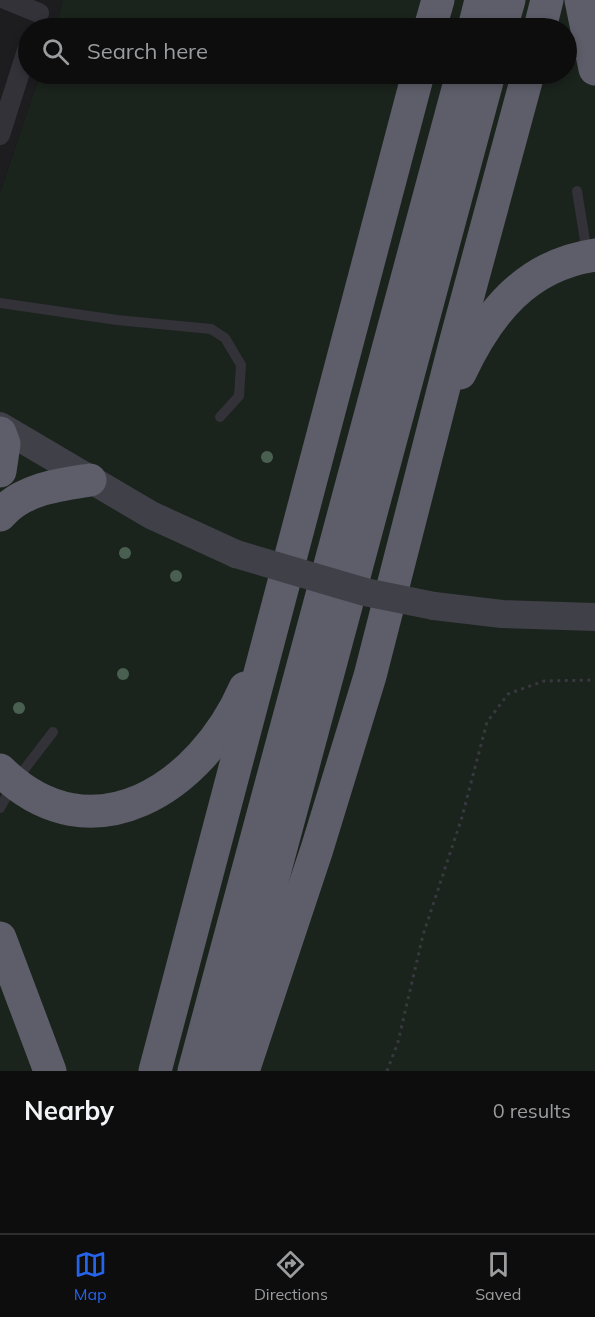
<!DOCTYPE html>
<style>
:root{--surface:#0d0d0e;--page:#1b1b1c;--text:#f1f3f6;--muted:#9a9c9e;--line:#2d2d2e;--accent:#2563eb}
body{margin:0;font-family:Mulish,sans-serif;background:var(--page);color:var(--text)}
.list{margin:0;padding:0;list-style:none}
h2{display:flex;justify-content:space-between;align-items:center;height:78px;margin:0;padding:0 24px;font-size:26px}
h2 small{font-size:20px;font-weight:400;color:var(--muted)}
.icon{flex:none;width:33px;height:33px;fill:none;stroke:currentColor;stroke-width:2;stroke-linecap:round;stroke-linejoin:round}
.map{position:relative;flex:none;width:595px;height:1071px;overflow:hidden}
.search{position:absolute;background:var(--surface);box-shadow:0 3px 9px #0003;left:18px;right:18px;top:18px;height:66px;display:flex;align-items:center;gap:15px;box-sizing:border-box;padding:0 21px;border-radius:33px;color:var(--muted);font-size:22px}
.sheet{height:162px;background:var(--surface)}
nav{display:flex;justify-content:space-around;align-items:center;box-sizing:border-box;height:84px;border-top:2px solid var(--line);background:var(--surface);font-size:16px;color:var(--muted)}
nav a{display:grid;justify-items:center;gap:3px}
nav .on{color:var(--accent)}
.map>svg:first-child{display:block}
.built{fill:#1d1d20}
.green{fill:#1b231d}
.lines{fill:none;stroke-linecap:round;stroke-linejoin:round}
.path{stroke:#38383f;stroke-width:3;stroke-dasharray:3 4.5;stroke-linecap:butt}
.lane{stroke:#323238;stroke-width:10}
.street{stroke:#323238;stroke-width:20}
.secondary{stroke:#404048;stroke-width:28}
.highway{stroke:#5d5e69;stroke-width:33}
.secondary-bridge{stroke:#404048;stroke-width:28}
.tree{fill:#496050}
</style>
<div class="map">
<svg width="595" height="1071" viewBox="0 0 595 1071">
<rect width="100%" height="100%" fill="#111113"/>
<path class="built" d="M0,0H63L55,28H28V74H40L0,192Z"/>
<path class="green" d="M63,0H595V1071H0V192L40,74H566V28H55Z"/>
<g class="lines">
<path class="path" d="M387,1071L398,1042L423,935L462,817L487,722L508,694L544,681L595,680"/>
<g class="lane">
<path d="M577,191L587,253"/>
<path d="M0,303L117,320L211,329L225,338L241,365L239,396L220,417"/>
<path d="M0,808L13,784L53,732"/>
</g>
<g class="street">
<path d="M7,0L39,13"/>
<path d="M0,135L28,47"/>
</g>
<g class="secondary">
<path d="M0,426L151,515L236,554"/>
<path d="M434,606L502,614L595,617"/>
</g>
<g class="highway">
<path d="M581,0L595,69"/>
<path d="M430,28L438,0"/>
<path d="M474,28L481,0"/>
<path d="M501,28L509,0"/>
<path d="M540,28L547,0"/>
<path d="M460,373C488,313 526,265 595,255"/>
<path d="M0,433L4,444L0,471"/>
<path d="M0,515C22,489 58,485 90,480"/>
<path d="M0,770C92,861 202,787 245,688"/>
<path d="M0,938L50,1071"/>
<path d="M155,1071L418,74"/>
<path d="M194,1071L462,74"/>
<path d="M221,1071L489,74"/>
<path d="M243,1071L317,849L370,676L456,340L528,74"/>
</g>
<path class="secondary-bridge" d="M236,554L365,592L434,606"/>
</g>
<g class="tree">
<circle cx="267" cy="457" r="6"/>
<circle cx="125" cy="553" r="6"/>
<circle cx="176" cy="576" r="6"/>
<circle cx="123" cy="674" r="6"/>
<circle cx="19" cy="708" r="6"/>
</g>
</svg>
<div class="search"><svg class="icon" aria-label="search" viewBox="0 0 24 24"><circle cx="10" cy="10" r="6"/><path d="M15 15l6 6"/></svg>Search here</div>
</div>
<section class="sheet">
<h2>Nearby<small>0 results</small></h2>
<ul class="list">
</ul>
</section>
<nav>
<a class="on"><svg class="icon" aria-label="map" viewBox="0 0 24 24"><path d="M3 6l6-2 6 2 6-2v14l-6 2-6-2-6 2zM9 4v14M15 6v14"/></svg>Map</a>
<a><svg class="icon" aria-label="directions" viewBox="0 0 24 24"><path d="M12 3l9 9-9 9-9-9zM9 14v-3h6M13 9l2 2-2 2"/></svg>Directions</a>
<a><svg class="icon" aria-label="saved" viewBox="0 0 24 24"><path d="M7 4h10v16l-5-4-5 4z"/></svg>Saved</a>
</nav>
